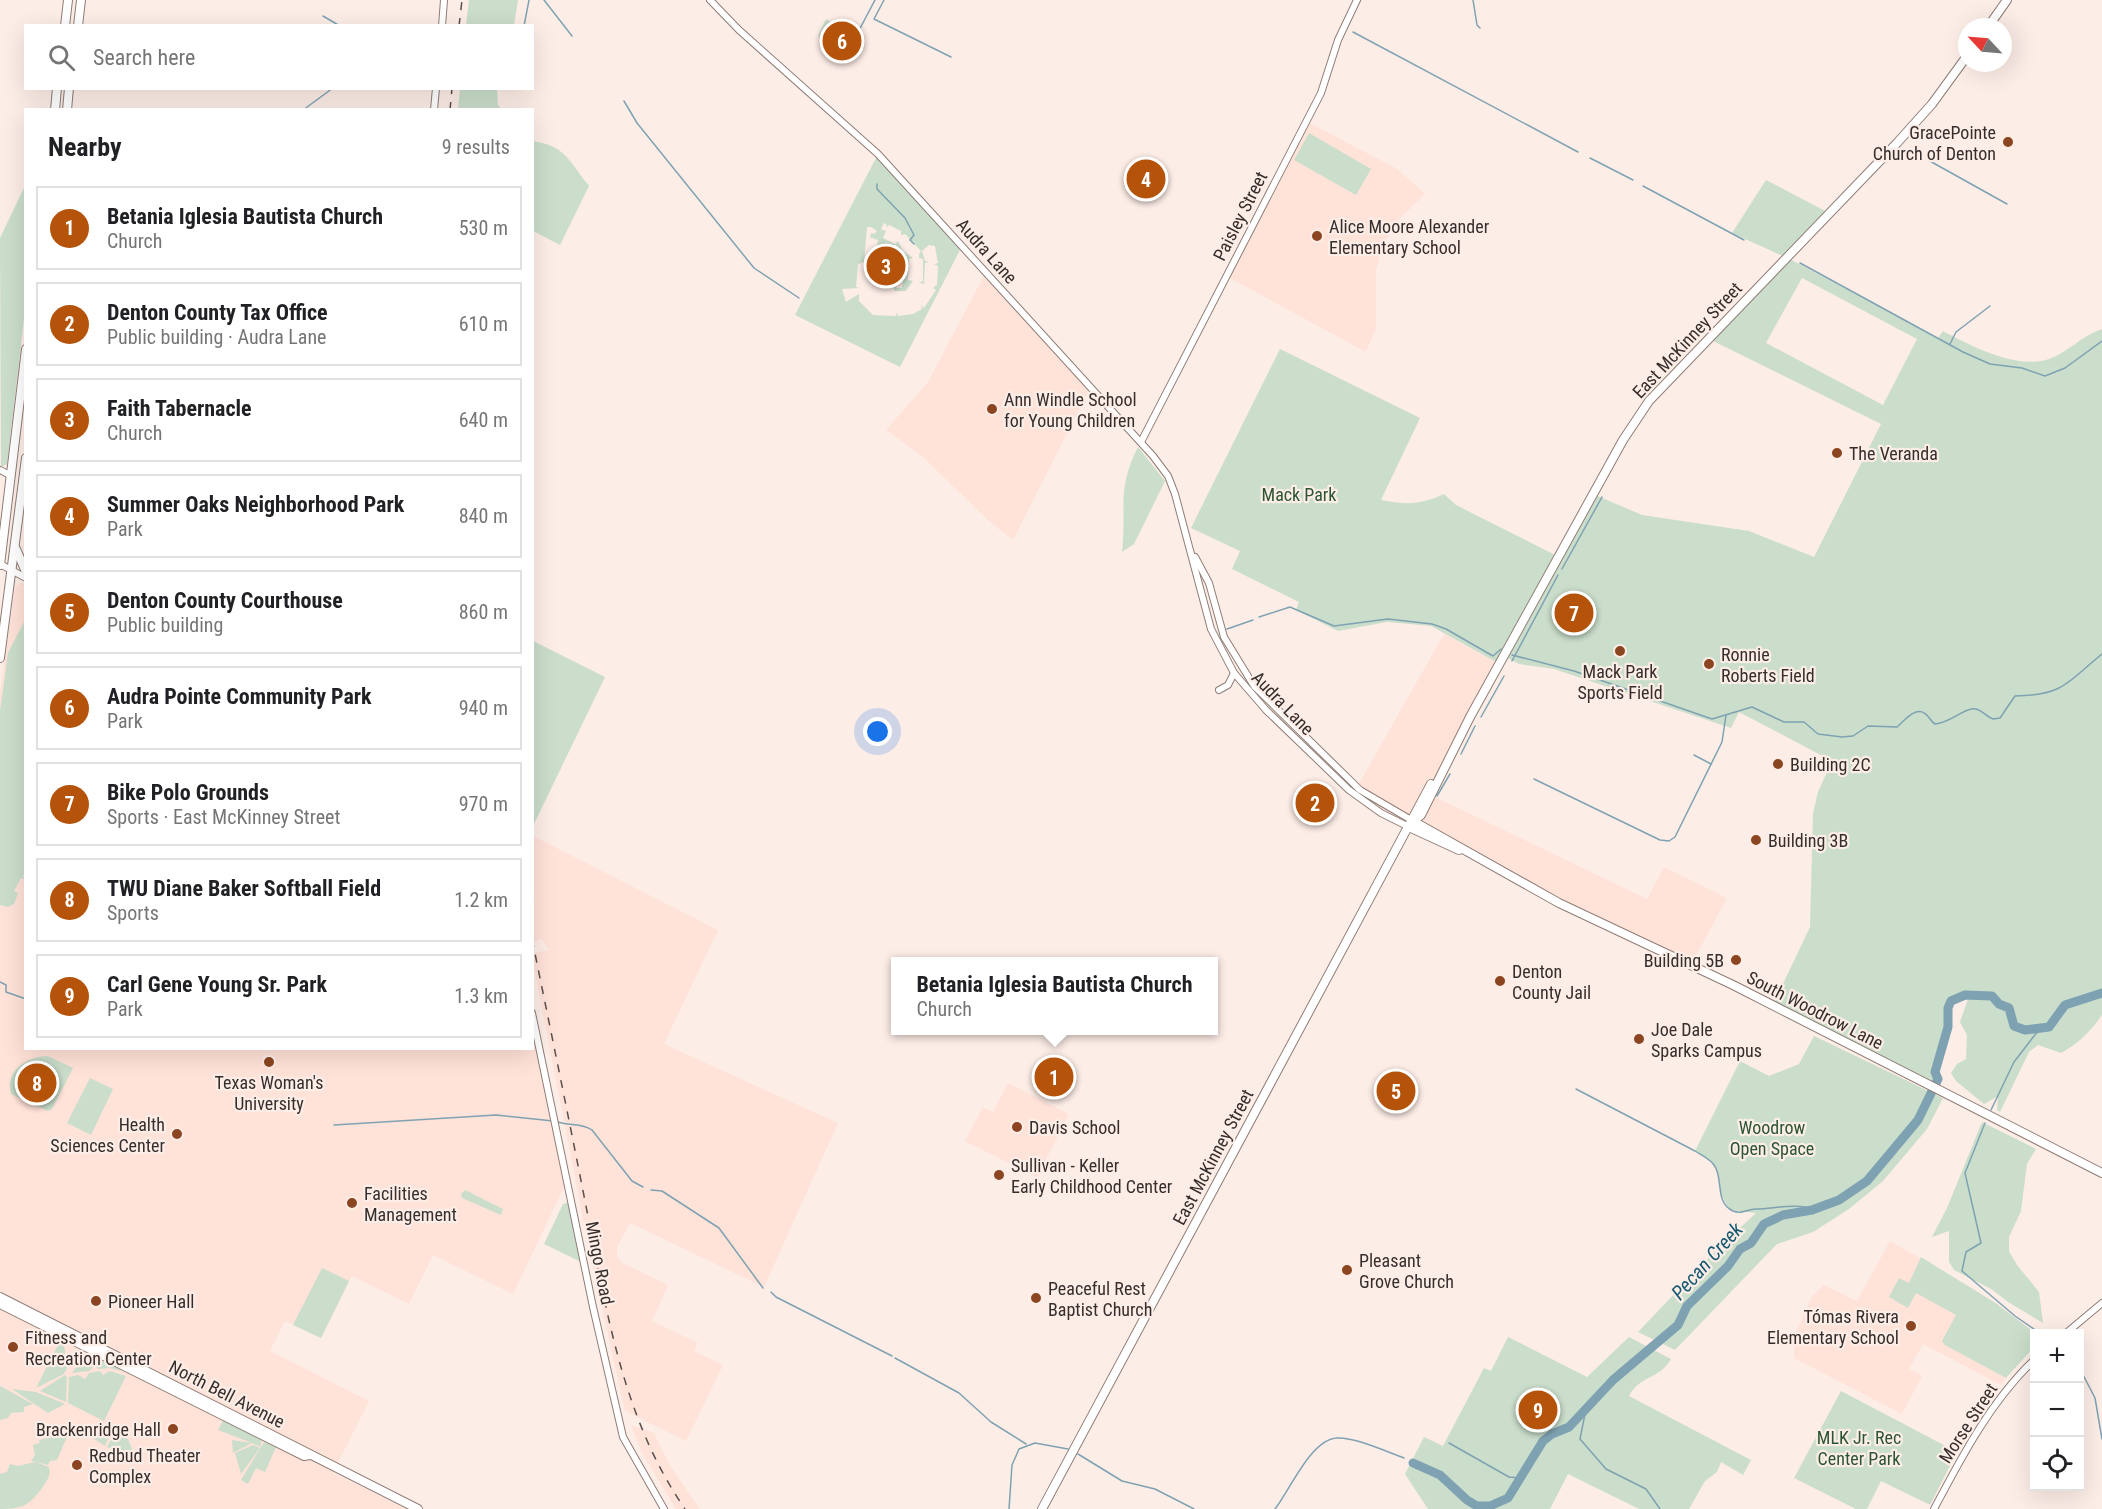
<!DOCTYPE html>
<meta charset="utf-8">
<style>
:root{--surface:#fff;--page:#f2f2f2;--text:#202124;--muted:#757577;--line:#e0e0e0;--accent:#b45309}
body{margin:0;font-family:"Roboto Condensed",sans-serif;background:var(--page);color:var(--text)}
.controls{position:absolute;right:18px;bottom:18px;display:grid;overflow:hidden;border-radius:0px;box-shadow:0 6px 24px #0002}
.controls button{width:54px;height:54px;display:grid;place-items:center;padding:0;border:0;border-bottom:2px solid var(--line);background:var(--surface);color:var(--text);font:30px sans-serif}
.compass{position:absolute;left:1958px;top:18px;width:54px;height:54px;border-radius:50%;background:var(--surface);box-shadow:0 6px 24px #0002;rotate:296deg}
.you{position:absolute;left:878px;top:732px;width:21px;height:21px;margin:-15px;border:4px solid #fff;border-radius:50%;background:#1a73e8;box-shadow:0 0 0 9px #1a73e833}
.badge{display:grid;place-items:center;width:39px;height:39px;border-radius:50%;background:var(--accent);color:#fff;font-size:20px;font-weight:700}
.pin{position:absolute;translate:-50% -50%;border:3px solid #fff;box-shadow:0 2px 6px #0006}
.popup{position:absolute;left:891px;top:957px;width:327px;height:78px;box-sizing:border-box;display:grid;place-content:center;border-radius:0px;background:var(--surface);filter:drop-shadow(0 2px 4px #0005);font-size:20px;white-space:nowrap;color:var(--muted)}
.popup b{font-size:22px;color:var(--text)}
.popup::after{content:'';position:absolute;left:50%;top:100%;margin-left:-12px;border:12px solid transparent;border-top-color:var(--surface)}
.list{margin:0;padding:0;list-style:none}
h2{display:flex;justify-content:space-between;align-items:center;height:78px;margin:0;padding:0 24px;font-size:26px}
h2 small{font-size:20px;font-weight:400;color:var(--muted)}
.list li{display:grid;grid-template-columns:39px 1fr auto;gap:18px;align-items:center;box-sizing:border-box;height:84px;margin:0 12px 12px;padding:0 12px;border:2px solid var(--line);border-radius:0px}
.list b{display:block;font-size:22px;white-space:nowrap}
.list p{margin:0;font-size:20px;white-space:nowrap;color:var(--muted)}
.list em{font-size:20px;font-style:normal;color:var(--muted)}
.icon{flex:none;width:33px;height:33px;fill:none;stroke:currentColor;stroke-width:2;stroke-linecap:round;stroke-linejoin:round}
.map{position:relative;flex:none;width:2102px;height:1509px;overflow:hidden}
.search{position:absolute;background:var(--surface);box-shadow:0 6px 24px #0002;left:24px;top:24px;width:510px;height:66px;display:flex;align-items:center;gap:15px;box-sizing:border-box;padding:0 21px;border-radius:0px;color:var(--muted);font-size:22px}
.panel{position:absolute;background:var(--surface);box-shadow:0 6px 24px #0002;left:24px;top:108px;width:510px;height:942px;border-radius:0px}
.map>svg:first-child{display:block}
.built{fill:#ffe2d8}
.green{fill:#cadecb;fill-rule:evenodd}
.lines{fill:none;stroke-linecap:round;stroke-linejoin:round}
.stream{stroke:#7fa2b2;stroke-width:1.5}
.river{stroke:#7fa2b2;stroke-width:9}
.minor-casing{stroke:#8f7d76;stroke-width:8}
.major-casing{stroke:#8f7d76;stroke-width:10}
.minor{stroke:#fff;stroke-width:6}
.major{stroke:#fff;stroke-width:8}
.rail{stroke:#594f4d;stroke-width:1.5;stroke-dasharray:8 8;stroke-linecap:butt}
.poi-dot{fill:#8c4521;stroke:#fdede7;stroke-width:2}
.labels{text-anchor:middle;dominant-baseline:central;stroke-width:4.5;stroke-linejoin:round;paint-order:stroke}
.poi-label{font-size:18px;fill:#362e2c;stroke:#fdede7;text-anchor:start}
.street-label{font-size:18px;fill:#362e2c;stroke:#fdede7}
.park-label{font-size:18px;fill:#2b5532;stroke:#fdede7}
.water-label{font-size:20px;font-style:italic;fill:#165a72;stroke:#fdede7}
</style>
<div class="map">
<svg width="2102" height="1509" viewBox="0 0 2102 1509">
<rect width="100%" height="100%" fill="#fdede7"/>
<g class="built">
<path d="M1306,121L1397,169L1425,194L1396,222L1381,249L1376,271V328L1366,352L1226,276Z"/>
<path d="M986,272L1090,388L1013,540L990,522L923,457L886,430L928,382Z"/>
<path d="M20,583H26V1048H532L533,1032L565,1185L513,1294L433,1255L409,1304L352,1276L321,1338L285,1321L270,1351L369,1401L333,1473L406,1509H0V693L15,587Z"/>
<path d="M1444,634L1495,662L1504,656L1431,795L1647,899L1664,867L1727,898L1691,965L1468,853L1443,845L1353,794Z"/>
<path d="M533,836L718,930L664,1044L838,1123L764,1287L630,1223L617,1247V1255L621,1262L668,1285L652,1321L698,1343L694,1351L723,1365L686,1441L625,1411L590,1254L533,963V953L549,950L542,939L533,943V890L536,905L533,882Z"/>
<path d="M1008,1083L1069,1114L1037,1177L965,1141L983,1107L993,1112Z"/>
<path d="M1890,1241L1977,1291L2035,1333L2034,1347L2015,1365L2001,1385L1923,1344L1909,1369L1922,1376L1902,1414L1794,1358V1337L1812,1296L1824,1285L1857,1301Z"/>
<path d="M631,1425L654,1433L670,1466L700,1509H676L642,1453Z"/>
</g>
<g class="green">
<path d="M469,0H518L514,25H466Z"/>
<path d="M826,19L861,40L849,63L818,36Z"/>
<path d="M460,89H497L498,105L501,109H458Z"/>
<path d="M1309,133L1371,169L1356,195L1294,160Z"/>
<path d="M532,141C566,145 570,163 589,186L560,245L533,231Z"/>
<path d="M878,154L962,246L900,367L795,315ZM884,223L887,225L886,228L889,225L901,231V235L905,234L921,251L919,254V258L923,259V281L919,283L928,284L924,283L925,263L929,262L925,261L922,251L929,245L935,246L938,263L934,264L938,266L937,285L933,288L936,290L924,308L921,305L922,309L913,314L898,316L897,312L896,316L873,315L859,301V294L846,302L842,289L860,288L856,287L858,264L864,262L867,227H871L877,231L874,234L871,233L870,237L878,240L877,249L880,245H896L906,256L902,288H896V285L880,284V286H894V291H906L913,281L908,280L909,259L913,258L903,251L898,241L895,244L883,238L886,231L881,229Z"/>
<path d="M1141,157L1166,170L1153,197L1127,184Z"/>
<path d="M1766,180L1829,213L1786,257L1938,338L1943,331C1971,346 2017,370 2049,359C2068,352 2083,335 2102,329V1015C2090,1032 2079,1043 2061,1053L2038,1045L2029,1052L2000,1112L1997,1110L1998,1096L1984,1104L1956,1081L1951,1073L1957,1064L1966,1059L1967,1035L1960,1022L1969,996L1955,998L1948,1005V1027L1935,1072L1938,1079L1935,1087L1773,1005L1810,927L1813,813L1818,792L1832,761L1739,712L1731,728L1554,669L1519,664L1504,656L1496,662L1431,626L1387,622L1338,631L1296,610L1299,602L1232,569L1240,551L1191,528L1280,349L1420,418L1381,500C1406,505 1420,505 1444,494L1456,505L1559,557L1593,494L1642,515L1749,531L1814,557L1881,424L1707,338L1785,257L1732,233ZM1802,278L1917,339L1883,405L1766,343Z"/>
<path d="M25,186V310L7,464L1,467L0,238Z"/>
<path d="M1138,447L1165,481L1134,544L1122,552C1127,508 1116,491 1138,447Z"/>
<path d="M25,620L26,870L23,876L25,879L21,878L14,891L18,893L14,904L8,907L0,905V711L8,653Z"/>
<path d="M533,641L605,677L533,826Z"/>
<path d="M1814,1036L1943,1098L1927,1129L1883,1181L1849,1209L1813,1232L1777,1244L1675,1350L1638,1332L1717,1249L1756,1213L1731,1210C1715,1192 1724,1181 1714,1165C1710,1159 1701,1155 1695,1151L1740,1061L1769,1076L1799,1064Z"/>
<path d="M48,1056L73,1068L52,1109L48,1111L11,1094C4,1071 28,1056 48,1056Z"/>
<path d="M90,1078L113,1089L91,1135L67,1123Z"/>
<path d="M1982,1122L2036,1149L2027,1164L2021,1211L2009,1237V1251L2017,1265L2039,1292L2043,1323L2008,1302L1991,1289L1954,1270L1949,1262V1231L1932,1237L1947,1208Z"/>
<path d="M465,1190L503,1209L501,1215L462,1198L461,1194Z"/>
<path d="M567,1203L569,1205L581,1262L544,1244L563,1204Z"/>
<path d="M1921,1257L1997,1304L2035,1333L2034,1347L2006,1378L1945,1345L1942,1341L1956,1315L1916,1293L1908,1308L1889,1297L1899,1278L1909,1283Z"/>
<path d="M322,1268L349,1281L321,1338L293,1325Z"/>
<path d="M1508,1337L1587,1377L1629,1337L1671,1359C1660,1379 1639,1376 1629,1396L1751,1460L1743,1475L1721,1462L1717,1472L1705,1481L1689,1509H1639L1568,1474L1550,1509H1428L1405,1474L1424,1437L1443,1446L1484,1368L1491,1371Z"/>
<path d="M60,1341L64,1344L67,1368L64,1374L36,1388Z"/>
<path d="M85,1354L114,1365L121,1371L110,1368L99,1369L94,1366L89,1371L72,1373Z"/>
<path d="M100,1371L103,1375L110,1371L126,1376L104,1421L68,1403L69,1377L78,1375L85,1379L89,1373Z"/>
<path d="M65,1375L67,1377L66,1402L40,1391Z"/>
<path d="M0,1386L33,1404L24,1407V1412L11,1413L8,1418L0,1420Z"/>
<path d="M12,1389L36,1392L65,1404L48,1413Z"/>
<path d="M1841,1391L1957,1452L1930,1505L1881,1481L1867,1509H1856L1794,1478Z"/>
<path d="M224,1419L262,1440L260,1447L252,1443L233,1453L232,1440L252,1443L218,1430Z"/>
<path d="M101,1425L110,1428V1434L105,1446L81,1430Z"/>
<path d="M65,1431L69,1432L57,1460L50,1461L48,1465L31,1461L35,1455L33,1445L40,1443L39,1440L47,1438L46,1436Z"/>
<path d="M118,1432L128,1439L135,1456L107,1447L112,1437Z"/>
<path d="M264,1442L276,1447L265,1472L256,1468L248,1484L241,1480Z"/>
<path d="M253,1445L260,1448L241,1474L235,1453Z"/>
<path d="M35,1462L49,1467C51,1474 48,1479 44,1485C31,1504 24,1509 0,1509V1474L7,1472L10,1464L18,1466Z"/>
</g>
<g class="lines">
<g class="stream">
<path d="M544,0L572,36"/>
<path d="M884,0L874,19L951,57"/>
<path d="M1473,0L1477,25L1480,28"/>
<path d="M323,16L340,26"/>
<path d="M524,26L529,0"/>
<path d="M1353,32L1578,152"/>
<path d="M845,57L875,0"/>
<path d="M624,101L637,123L754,268L799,298"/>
<path d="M303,110L333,88"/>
<path d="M1590,158L1633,180"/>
<path d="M1928,160L2007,204"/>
<path d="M877,184V189L905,218L914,235L910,240L914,244"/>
<path d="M1643,186L1744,240"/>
<path d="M1800,263L1963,352L1990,364L2022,368L2045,376L2065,368L2102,341"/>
<path d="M1950,344L1956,332L1990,306"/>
<path d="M1562,569L1602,497"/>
<path d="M1259,617L1290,607L1334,626L1388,619L1432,624L1446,629L1493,656L1501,649"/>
<path d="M1227,629L1253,620"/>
<path d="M1512,655L1574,671L1712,719L1752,707L1784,722H1804L1818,734L1842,737L1853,736L1868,726L1897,727C1904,721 1915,707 1924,713C1929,715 1930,721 1935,724C1951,723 1964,707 1976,709C1983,711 1987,717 1993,719L2000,718L2015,696C2065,695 2067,682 2102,654"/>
<path d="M1512,661L1558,575"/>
<path d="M1608,692L1614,687"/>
<path d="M1481,717L1504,676"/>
<path d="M1461,754L1475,726"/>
<path d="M1694,755L1711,764"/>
<path d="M1534,779L1660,840L1669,841L1675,837L1722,742L1726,715"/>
<path d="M1437,796L1450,774"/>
<path d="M0,982L6,985V992L26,999"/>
<path d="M155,1048L156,1049"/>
<path d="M1576,1089L1695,1151C1701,1155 1710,1159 1714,1165C1724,1178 1714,1202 1733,1211C1742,1215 1747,1209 1756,1209C1774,1209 1796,1202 1815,1210"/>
<path d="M1991,1110L2014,1062L2041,1027"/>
<path d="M558,1122C570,1126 582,1123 592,1130L632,1181L643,1187"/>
<path d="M1985,1123L1965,1173L1981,1243L1966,1252L1962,1271L2015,1316L2041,1334"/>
<path d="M334,1125L496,1115L553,1121"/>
<path d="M651,1190L662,1191L719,1228L763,1288"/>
<path d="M771,1292L776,1297L892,1356"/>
<path d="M895,1358L959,1393L991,1422L1026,1444"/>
<path d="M2080,1369L2095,1398L2102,1439"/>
<path d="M1586,1409L1580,1439L1606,1469L1646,1489L1660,1509"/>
<path d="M1449,1443L1509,1477L1520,1478"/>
<path d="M1078,1454L1122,1481L1155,1489L1194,1509"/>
<path d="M1009,1509L1012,1465L1019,1449L1035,1443L1068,1449"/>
<path d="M1275,1509C1290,1490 1311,1439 1337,1438C1355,1437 1387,1452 1404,1458"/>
</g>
<path class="river" d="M1413,1463L1440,1475L1467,1500L1477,1506H1490L1508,1498L1543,1441L1552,1434L1569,1427L1613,1380L1678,1325L1687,1306L1728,1266L1740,1249L1751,1243L1764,1224L1783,1215L1812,1210L1839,1200L1867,1181L1918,1120L1938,1079L1935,1072L1948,1027V1008L1951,1001L1965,995L1992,996L1999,1004L2009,1008L2014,1026L2025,1030L2049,1027L2065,1005L2102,993"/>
<defs>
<g id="minor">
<path d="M710,0L739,30L878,154L1153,456L1168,476L1175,494L1211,629L1234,673L1266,710L1349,790L1381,813L1409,827"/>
<path d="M442,26L444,0"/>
<path d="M434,110L436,88"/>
<path d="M1141,442L1321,93L1338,40L1357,0"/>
<path d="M0,470L10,475"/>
<path d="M1195,557L1209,583L1224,637L1254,686L1360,790L1413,821"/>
<path d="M0,564L26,578"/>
<path d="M1219,690L1228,685L1234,673"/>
<path d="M532,1013L593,1307L623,1437L664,1509"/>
<path d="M2065,1334L2102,1303"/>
<path d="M1934,1509C1962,1456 1991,1401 2034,1360"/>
</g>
<g id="major">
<path d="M65,26L68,0"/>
<path d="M78,26L81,0"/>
<path d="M1988,27L2007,0"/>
<path d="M55,110L57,88"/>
<path d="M67,110L69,88"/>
<path d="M16,549L26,572"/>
<path d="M0,565L26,349"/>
<path d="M0,658L26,458"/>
<path d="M1413,821L1421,815L1470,717L1623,440L1649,401L1897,143L1932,104L1967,56"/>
<path d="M1413,821L1559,903L1733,985L2102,1173"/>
<path d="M1409,827L1459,850"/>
<path d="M0,1297L418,1509"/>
<path d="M0,1304L304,1456L310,1455"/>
<path d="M1042,1509L1431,784"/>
</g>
</defs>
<use href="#minor" class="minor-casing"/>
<use href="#major" class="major-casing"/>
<use href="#minor" class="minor"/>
<use href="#major" class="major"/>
<g class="rail">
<path d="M459,26L462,0"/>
<path d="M450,110L452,88"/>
<path d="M532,939C550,1027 568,1114 585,1201C606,1308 622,1418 685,1509"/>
</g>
</g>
<g class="poi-dot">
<circle cx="2008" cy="142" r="6"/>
<circle cx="1317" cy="236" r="6"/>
<circle cx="992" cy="409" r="6"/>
<circle cx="1837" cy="453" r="6"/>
<circle cx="1620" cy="651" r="6"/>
<circle cx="1709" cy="664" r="6"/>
<circle cx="1778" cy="764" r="6"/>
<circle cx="1756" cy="840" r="6"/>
<circle cx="1736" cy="960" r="6"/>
<circle cx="1500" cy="981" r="6"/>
<circle cx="1639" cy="1039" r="6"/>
<circle cx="269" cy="1062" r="6"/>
<circle cx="1017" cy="1127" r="6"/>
<circle cx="177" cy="1134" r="6"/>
<circle cx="999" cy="1175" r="6"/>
<circle cx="352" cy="1203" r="6"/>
<circle cx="1347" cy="1270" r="6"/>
<circle cx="1036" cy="1298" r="6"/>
<circle cx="96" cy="1301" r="6"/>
<circle cx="1911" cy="1326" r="6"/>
<circle cx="13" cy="1347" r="6"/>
<circle cx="173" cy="1429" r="6"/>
<circle cx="77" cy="1465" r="6"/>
</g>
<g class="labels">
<g class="poi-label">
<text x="1996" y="132" text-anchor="end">GracePointe<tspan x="1996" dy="21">Church of Denton</tspan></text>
<text x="1329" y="226">Alice Moore Alexander<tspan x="1329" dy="21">Elementary School</tspan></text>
<text x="1004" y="399">Ann Windle School<tspan x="1004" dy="21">for Young Children</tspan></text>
<text x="1849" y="453">The Veranda</text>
<text x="1721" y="654">Ronnie<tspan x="1721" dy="21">Roberts Field</tspan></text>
<text x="1620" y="671" text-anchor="middle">Mack Park<tspan x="1620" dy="21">Sports Field</tspan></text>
<text x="1790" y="764">Building 2C</text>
<text x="1768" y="840">Building 3B</text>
<text x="1724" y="960" text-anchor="end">Building 5B</text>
<text x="1512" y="971">Denton<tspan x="1512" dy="21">County Jail</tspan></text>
<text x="1651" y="1029">Joe Dale<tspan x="1651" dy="21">Sparks Campus</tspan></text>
<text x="269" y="1082" text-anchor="middle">Texas Woman's<tspan x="269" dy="21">University</tspan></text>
<text x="165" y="1124" text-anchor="end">Health<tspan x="165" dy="21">Sciences Center</tspan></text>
<text x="1029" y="1127">Davis School</text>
<text x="1011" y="1165">Sullivan - Keller<tspan x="1011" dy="21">Early Childhood Center</tspan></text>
<text x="364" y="1193">Facilities<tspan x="364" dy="21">Management</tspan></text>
<text x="1359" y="1260">Pleasant<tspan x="1359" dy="21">Grove Church</tspan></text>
<text x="1048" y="1288">Peaceful Rest<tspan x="1048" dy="21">Baptist Church</tspan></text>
<text x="108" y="1301">Pioneer Hall</text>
<text x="1899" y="1316" text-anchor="end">Tómas Rivera<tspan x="1899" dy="21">Elementary School</tspan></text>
<text x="25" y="1337">Fitness and<tspan x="25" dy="21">Recreation Center</tspan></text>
<text x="161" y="1429" text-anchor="end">Brackenridge Hall</text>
<text x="89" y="1455">Redbud Theater<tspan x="89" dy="21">Complex</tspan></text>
</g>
<g class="street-label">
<text transform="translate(1240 216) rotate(-63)">Paisley Street</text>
<text transform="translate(987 251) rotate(48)">Audra Lane</text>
<text transform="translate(1687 340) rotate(-47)">East McKinney Street</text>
<text transform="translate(1283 703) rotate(46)">Audra Lane</text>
<text transform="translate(1815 1010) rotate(27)">South Woodrow Lane</text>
<text transform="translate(1213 1157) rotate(-62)">East McKinney Street</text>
<text transform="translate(600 1263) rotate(79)">Mingo Road</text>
<text transform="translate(227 1394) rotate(27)">North Bell Avenue</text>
<text transform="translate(1968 1423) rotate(-57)">Morse Street</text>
</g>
<g class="park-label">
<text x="1299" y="494">Mack Park</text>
<text x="1772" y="1127">Woodrow<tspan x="1772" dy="21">Open Space</tspan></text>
<text x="1859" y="1437">MLK Jr. Rec<tspan x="1859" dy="21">Center Park</tspan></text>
</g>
<g class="water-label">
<text transform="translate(1707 1261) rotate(-48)">Pecan Creek</text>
</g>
</g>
</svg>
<div class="controls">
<button>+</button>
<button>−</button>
<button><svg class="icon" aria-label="locate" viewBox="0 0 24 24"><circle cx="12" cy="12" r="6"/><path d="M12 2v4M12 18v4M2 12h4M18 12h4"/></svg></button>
</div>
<svg class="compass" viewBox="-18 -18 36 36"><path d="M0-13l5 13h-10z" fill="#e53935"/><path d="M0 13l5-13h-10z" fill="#757577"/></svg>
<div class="you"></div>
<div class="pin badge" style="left:1054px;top:1077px">1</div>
<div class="popup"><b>Betania Iglesia Bautista Church</b>Church</div>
<div class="pin badge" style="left:1315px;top:803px">2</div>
<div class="pin badge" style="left:886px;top:266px">3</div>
<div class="pin badge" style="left:1146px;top:179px">4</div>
<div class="pin badge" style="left:1396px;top:1091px">5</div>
<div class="pin badge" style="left:842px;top:41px">6</div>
<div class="pin badge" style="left:1574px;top:613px">7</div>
<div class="pin badge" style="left:37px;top:1083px">8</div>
<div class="pin badge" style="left:1538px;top:1410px">9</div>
<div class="search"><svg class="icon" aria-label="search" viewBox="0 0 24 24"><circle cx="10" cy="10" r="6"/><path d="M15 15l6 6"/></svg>Search here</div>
<section class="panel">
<h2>Nearby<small>9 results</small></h2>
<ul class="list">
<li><span class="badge">1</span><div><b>Betania Iglesia Bautista Church</b><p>Church</p></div><em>530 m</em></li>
<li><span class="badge">2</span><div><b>Denton County Tax Office</b><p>Public building · Audra Lane</p></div><em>610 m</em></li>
<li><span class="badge">3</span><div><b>Faith Tabernacle</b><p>Church</p></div><em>640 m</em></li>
<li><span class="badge">4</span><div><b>Summer Oaks Neighborhood Park</b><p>Park</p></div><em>840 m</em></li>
<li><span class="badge">5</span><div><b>Denton County Courthouse</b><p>Public building</p></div><em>860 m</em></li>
<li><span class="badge">6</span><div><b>Audra Pointe Community Park</b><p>Park</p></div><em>940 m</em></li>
<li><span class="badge">7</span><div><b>Bike Polo Grounds</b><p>Sports · East McKinney Street</p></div><em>970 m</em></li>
<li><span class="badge">8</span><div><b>TWU Diane Baker Softball Field</b><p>Sports</p></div><em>1.2 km</em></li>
<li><span class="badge">9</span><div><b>Carl Gene Young Sr. Park</b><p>Park</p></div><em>1.3 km</em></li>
</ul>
</section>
</div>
